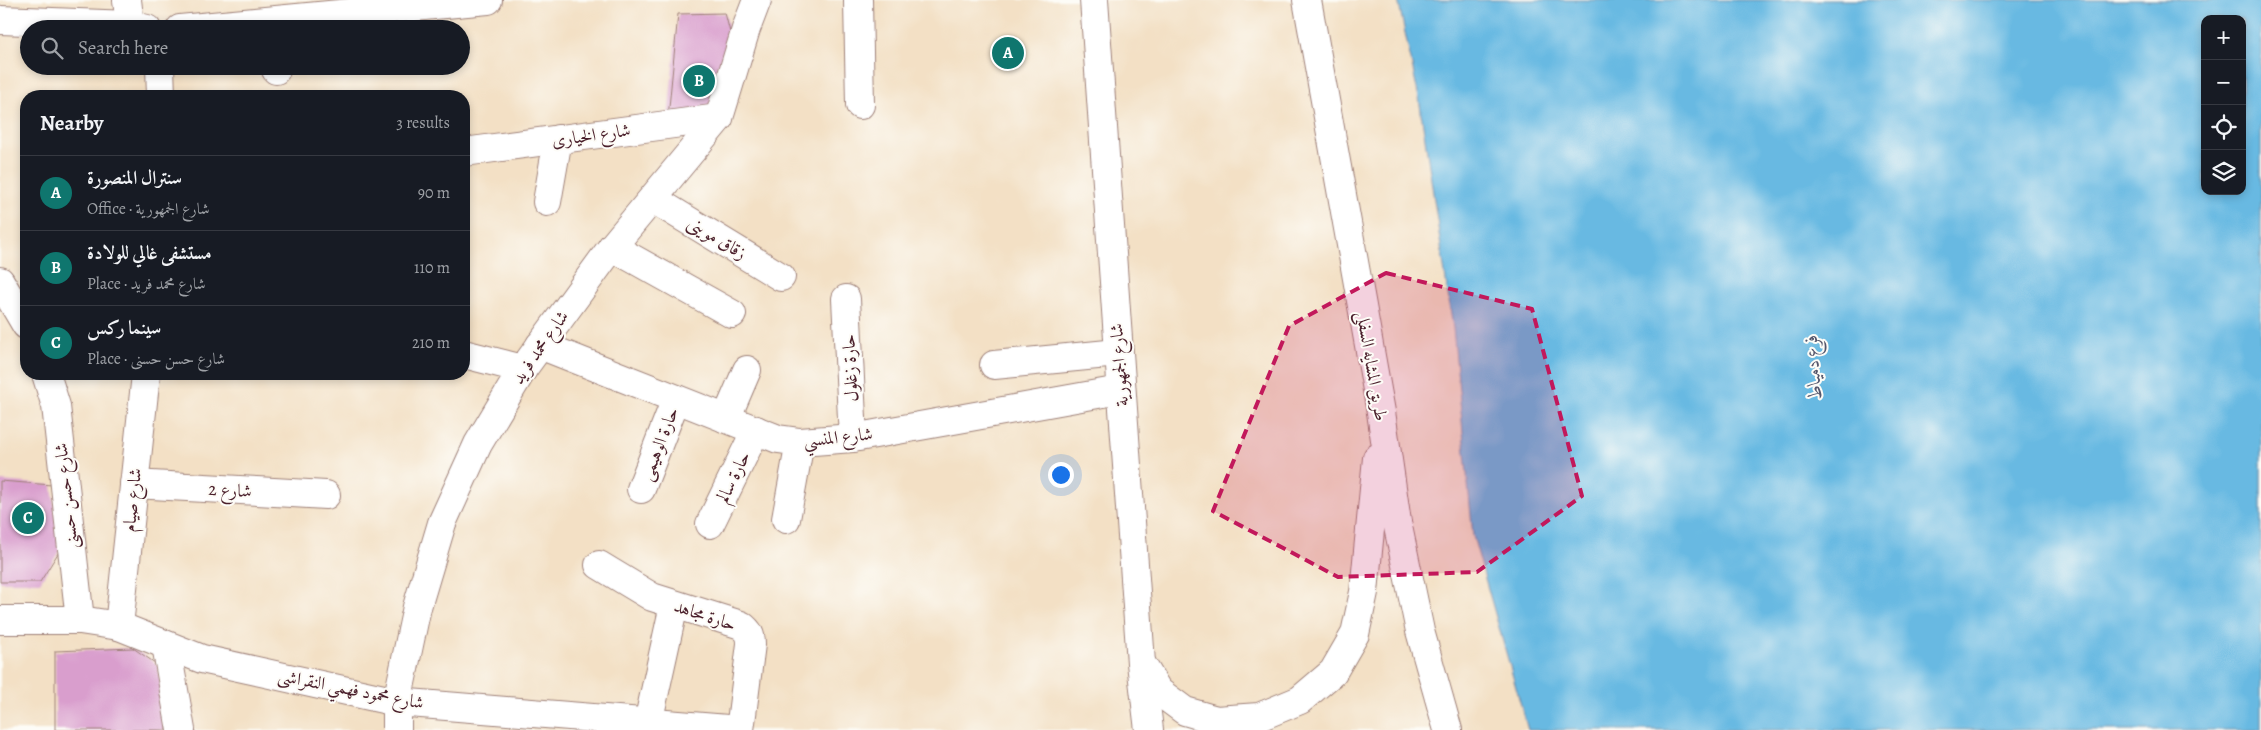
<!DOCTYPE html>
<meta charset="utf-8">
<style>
:root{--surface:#171b24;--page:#242831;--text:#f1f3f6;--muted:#9ea1a6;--line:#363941;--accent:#0f766e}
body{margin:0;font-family:Alegreya,Amiri,serif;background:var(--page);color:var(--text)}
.controls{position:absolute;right:15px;top:15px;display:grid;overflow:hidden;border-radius:10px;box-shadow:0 2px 8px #0003}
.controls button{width:45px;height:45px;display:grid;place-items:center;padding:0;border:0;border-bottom:1px solid var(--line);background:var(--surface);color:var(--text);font:25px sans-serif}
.you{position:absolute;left:1060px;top:474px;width:18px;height:18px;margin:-12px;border:4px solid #fff;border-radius:50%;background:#1a73e8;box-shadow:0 0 0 8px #1a73e833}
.badge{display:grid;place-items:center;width:32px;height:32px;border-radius:50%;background:var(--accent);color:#fff;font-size:16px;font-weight:700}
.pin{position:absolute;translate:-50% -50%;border:2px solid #fff;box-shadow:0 1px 5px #0006}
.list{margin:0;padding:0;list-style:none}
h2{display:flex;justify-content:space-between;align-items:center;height:65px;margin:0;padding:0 20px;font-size:21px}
h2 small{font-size:16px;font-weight:400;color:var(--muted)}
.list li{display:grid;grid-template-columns:32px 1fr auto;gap:15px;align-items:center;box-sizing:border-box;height:75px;padding:0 20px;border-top:1px solid var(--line)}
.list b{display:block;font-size:19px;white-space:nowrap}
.list p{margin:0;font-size:16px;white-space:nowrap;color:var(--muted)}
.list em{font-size:16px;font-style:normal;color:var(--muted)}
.icon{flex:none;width:28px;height:28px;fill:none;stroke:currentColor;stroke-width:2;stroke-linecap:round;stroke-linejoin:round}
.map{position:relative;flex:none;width:2261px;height:730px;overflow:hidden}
.search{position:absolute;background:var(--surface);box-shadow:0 2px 8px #0003;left:20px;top:20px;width:450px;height:55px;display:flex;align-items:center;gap:12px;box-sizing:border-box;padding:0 18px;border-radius:28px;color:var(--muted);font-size:19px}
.panel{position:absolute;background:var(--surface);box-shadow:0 2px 8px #0003;left:20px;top:90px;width:450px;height:290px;border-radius:20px}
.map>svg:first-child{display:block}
.water{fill:#67b9e2;stroke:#586c86;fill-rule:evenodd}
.building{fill:#d99ecd}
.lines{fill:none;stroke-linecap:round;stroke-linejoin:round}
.minor-casing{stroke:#9e8078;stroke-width:30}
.major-casing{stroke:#9e8078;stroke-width:30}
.minor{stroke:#fff;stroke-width:28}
.major{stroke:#fff;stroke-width:28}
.marked{fill:#c2185b;fill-opacity:0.2;stroke:#c2185b;stroke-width:4;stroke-dasharray:10 6;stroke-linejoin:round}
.labels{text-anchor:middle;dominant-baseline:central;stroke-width:4;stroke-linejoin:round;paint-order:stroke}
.street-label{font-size:18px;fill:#4a1f2b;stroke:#fdfcf7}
.water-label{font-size:19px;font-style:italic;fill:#54556b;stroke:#fdfcf7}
</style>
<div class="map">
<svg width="2261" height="730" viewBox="0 0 2261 730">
<rect width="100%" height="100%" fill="#fdfcf7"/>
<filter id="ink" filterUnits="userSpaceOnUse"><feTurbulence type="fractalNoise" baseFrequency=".02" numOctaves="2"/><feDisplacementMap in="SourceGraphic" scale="10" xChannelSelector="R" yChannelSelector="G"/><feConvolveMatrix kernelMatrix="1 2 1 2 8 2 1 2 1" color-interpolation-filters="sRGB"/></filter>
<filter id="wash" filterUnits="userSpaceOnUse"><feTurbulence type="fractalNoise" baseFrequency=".0096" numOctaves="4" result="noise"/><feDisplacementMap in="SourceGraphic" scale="20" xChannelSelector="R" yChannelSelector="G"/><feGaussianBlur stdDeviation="1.12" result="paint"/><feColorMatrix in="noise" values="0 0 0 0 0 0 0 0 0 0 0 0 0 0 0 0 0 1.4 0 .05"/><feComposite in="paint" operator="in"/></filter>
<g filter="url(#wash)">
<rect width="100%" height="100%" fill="#f3e0c5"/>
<path class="water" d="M1398,0H2261V730H1528L1473,536L1453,328L1419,98ZM2205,19H2242V191H2205Z"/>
<g id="blocks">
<g class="building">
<path d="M725,13L734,48L716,113L668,118L678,14Z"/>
<path d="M0,481L52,485L60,550L40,582H0Z"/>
<path d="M133,648L158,665L167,730H55V651Z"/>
</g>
</g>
</g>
<g filter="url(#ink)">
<use href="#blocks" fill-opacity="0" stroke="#9e8078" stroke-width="1"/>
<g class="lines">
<defs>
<g id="minor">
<path d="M127,0L130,25"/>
<path d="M858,0L860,105"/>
<path d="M160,66L161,96"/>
<path d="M276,66V70"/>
<path d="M464,152L719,118"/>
<path d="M653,199L781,277"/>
<path d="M547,202L558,139"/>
<path d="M612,247L732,314"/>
<path d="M0,281L26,325"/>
<path d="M846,299L853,438"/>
<path d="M540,345L778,439L800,442L853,438L1120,390"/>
<path d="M464,354L523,369"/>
<path d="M994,365L1118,353"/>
<path d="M46,374L56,406L80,620"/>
<path d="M726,419L747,370"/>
<path d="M134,484L326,495"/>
<path d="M641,489L676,399"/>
<path d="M786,519L800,442"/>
<path d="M710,524L756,430"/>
<path d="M599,565L652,597L741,625C749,631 751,635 751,644L740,730"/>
<path d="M0,620H80L119,626L202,659L397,702L740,730"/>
<path d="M119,626L146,374"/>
<path d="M166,645L181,730"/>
<path d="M648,723L674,605"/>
<path d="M397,730V702L417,607L442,523L478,444L523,369L612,247L719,118L746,29L757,0"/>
</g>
<g id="major">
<path d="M1094,0L1141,663L1149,730"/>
<path d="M1307,0L1381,412L1397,522L1420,631L1448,730"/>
<path d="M0,20L130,25L147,29"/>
<path d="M180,29L488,0"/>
<path d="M1143,666L1158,691L1185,711L1216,720L1259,717L1300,700L1333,672L1355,634L1364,592L1377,458"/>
</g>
</defs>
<use href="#minor" class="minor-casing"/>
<use href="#major" class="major-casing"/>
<use href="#minor" class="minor"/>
<use href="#major" class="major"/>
</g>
</g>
<path class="marked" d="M1386,273L1532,309L1582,496L1477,572L1338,577L1213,511L1289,326Z"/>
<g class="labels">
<g class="street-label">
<text transform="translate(591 135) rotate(-8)">شارع الخيارى</text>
<text transform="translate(717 238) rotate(31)">زقاق موينى</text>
<text transform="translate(540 347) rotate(-55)">شارع محمد فريد</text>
<text transform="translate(1119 365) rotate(-94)">شارع الجمهورية</text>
<text transform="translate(1372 366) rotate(80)">طريق المشايه السفلى</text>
<text transform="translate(850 368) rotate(-93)">حارة زغلول</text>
<text transform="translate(838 437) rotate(-6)">شارع المنسي</text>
<text transform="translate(659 444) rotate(-69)">حارة الوهيمى</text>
<text transform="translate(733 477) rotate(-64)">حارة سالم</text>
<text transform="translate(230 490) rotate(3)">شارع 2</text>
<text transform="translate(66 496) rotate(-96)">شارع حسن حسنى</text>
<text transform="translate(132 500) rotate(-84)">شارع صيام</text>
<text transform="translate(705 615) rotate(18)">حارة مجاهد</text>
<text transform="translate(351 689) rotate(11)">شارع محمود فهمي النقراشى</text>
</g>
<g class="water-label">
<text transform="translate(1813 367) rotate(-94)">فرع دمياط</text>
</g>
</g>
</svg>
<div class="controls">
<button>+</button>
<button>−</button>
<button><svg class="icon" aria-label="locate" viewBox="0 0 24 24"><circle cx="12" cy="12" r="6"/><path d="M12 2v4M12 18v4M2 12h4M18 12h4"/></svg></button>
<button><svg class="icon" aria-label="layers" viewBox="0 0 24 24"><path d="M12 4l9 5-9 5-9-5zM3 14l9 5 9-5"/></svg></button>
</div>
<div class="you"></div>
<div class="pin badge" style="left:1008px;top:53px">A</div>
<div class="pin badge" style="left:699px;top:81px">B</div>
<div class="pin badge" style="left:28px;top:518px">C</div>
<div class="search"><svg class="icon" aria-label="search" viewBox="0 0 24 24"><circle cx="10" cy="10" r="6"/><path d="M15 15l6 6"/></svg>Search here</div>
<section class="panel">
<h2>Nearby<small>3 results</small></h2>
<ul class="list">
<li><span class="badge">A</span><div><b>سنترال المنصورة</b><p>Office · شارع الجمهورية</p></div><em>90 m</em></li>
<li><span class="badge">B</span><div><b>مستشفى غالي للولادة</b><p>Place · شارع محمد فريد</p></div><em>110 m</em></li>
<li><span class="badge">C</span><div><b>سينما ركس</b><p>Place · شارع حسن حسنى</p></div><em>210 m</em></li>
</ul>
</section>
</div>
